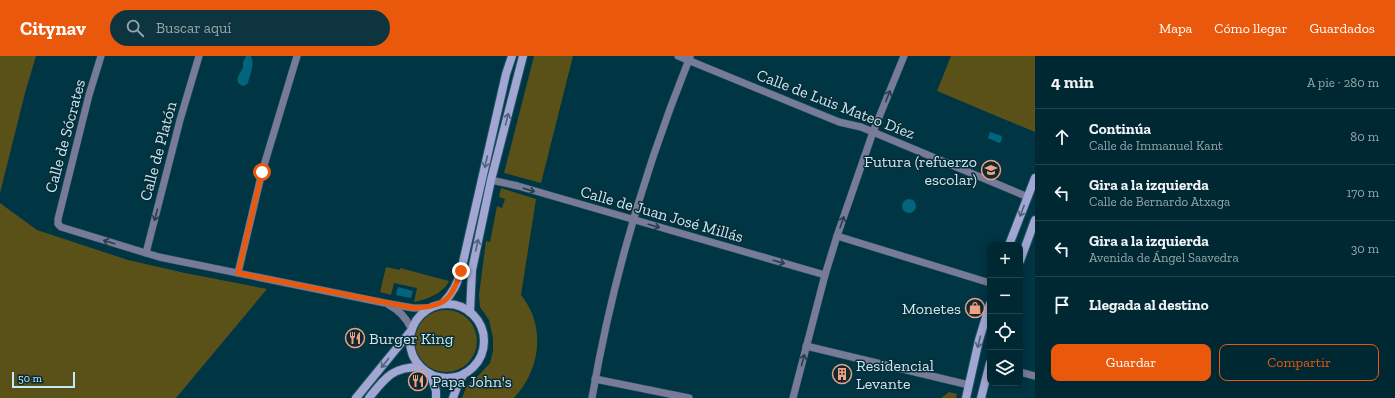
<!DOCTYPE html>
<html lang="es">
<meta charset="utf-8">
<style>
:root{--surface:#002833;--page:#0e343f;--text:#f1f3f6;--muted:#95a6ac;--line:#22444e;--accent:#ea580c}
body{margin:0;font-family:"Zilla Slab",serif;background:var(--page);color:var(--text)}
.controls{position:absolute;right:12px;bottom:12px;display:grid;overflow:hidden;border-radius:8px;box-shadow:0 2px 10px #0003}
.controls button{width:36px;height:36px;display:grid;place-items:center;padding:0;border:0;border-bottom:1px solid var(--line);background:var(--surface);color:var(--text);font:20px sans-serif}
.scale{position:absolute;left:12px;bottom:10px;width:63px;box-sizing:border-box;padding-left:4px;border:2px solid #c1ebfa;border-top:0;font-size:11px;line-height:14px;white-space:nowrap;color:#c1ebfa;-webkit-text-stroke:3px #0c2a32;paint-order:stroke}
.stop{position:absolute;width:12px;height:12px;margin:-9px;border:3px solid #ea580c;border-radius:50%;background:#fff}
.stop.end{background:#ea580c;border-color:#fff;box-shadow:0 1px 4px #0008}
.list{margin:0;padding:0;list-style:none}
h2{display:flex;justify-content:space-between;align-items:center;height:52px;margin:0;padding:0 16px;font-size:17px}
h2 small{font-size:13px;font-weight:400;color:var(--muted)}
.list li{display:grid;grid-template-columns:26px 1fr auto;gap:12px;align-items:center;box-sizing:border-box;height:56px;padding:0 16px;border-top:1px solid var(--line)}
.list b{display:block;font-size:15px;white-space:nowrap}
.list p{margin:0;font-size:13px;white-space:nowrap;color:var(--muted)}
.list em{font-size:13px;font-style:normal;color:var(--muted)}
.actions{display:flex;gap:8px;padding:12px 16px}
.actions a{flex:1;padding:9px 0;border:1px solid var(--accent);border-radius:8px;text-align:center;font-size:14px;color:var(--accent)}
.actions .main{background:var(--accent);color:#fff}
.icon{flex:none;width:22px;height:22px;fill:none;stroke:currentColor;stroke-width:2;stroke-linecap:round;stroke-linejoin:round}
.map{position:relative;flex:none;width:1035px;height:342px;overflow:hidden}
header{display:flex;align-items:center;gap:24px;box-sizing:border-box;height:56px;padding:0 20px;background:var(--accent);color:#fff}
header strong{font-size:19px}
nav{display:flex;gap:22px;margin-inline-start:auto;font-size:14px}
.search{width:280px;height:36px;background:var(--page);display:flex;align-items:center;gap:10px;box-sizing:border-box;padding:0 14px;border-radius:22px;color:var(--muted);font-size:15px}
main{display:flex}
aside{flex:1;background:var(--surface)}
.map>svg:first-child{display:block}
.green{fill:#595118}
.water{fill:#00657d}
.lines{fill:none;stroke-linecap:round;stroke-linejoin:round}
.street-casing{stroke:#1f5261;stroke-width:8}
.secondary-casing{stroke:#1f5261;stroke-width:10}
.street{stroke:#787b97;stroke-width:7}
.secondary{stroke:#a2a6d3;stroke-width:8}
.oneway{stroke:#273e4b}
.oneway2{stroke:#50627a}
.route{stroke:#ea580c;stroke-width:5}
.labels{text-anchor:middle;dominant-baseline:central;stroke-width:3;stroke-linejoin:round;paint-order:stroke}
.street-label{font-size:16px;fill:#c1ebfa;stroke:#0c2a32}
.poi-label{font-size:16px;fill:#c1ebfa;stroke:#0c2a32;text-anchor:start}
</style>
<header>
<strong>Citynav</strong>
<div class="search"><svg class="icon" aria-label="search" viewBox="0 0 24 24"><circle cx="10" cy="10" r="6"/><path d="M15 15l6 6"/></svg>Buscar aquí</div>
<nav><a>Mapa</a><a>Cómo llegar</a><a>Guardados</a></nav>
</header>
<main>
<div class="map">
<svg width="1035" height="342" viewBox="0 0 1035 342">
<rect width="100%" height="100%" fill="#003544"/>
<g class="green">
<path d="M0,0H36L25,37L0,137Z"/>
<path d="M534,0H573L541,127L504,117Z"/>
<path d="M951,0H1035V76L937,35Z"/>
<path d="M501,132L536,143L521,239C546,270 541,313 514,342H462L467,329L479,319L490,307L493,295V282L489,264L480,251L479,239L486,185L490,186L497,150L502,152L505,143L499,141Z"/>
<path d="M0,147L37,174L128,204L185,217L267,233L176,342H0Z"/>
<path d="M386,211L400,214V212L449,225C444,237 426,244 414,246L417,232L394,227L391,239L380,236Z"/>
<circle cx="446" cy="285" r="31"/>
<path d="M949,336L957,338L956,342H941Z"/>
</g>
<g class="water">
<path d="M246,0H251C255,8 250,19 248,27L246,29L243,30C233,26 239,19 243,12V6Z"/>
<path d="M990,76L1002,80L1001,86L999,87L988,82Z"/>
<circle cx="909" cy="150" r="7"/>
<path d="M398,231L413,235L411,242L396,239Z"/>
</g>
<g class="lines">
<defs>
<g id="street">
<path d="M101,0L89,39L58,163V168L61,171L159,201L385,247L413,252H429"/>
<path d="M678,0L839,66L861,71L1028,141"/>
<path d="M491,124L518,130L825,219"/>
<path d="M837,180L990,227"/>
<path d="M146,197L180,64L199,0"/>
<path d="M238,217L262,116L297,0"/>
<path d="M389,249C399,254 406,262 411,272"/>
<path d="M806,290L969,329"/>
<path d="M1020,316L1035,320"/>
<path d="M595,323L689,342"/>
<path d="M592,342C612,225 646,110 690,1"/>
<path d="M793,342L825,219L837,180L873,76L904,0"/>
</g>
<g id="secondary">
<path d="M1009,189L1035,122"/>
<path d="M1020,205L1035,164"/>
<path d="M443,247C453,237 457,228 461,215L506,18L512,0"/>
<circle cx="447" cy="285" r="37"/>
<path d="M470,256L472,214L491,124L523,0"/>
<path d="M431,319L436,335V342"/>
<path d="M356,342L410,276"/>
<path d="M369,342C385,322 392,311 420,311"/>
<path d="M453,342L458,328L463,319"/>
<path d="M966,342L979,284L990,248"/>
<path d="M981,342L990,307"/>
</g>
</defs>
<use href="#street" class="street-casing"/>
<use href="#secondary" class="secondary-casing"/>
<use href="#street" class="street"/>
<use href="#secondary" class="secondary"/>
</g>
<defs><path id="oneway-shaft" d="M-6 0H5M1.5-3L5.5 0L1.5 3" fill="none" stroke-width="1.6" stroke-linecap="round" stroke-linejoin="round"/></defs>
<g class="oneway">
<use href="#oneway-shaft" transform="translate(888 40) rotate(-68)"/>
<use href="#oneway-shaft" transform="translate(529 134) rotate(16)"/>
<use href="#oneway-shaft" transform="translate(156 159) rotate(104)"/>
<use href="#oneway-shaft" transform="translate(842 166) rotate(-71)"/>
<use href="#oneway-shaft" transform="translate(654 170) rotate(16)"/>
<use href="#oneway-shaft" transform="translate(109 186) rotate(-163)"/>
<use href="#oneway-shaft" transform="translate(779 206) rotate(16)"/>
<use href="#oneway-shaft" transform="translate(803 304) rotate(-75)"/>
</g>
<g class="oneway2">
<use href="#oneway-shaft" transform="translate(507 63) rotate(-76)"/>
<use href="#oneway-shaft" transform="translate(486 106) rotate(103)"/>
<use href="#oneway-shaft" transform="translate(1022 155) rotate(111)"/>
<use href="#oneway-shaft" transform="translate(477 189) rotate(-78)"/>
<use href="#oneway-shaft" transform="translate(979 286) rotate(104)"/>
<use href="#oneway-shaft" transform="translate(385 307) rotate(129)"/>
</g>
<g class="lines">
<path class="route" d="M262,116L238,217L413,252C445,251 451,244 461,215"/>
</g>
<defs>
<symbol id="school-ring" viewBox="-11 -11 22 22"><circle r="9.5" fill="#0c2a32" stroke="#f2a081" stroke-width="1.5"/><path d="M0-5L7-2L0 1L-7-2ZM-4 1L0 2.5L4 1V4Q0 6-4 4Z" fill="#f2a081"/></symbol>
<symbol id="shop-ring" viewBox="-11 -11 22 22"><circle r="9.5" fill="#0c2a32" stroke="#f2a081" stroke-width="1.5"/><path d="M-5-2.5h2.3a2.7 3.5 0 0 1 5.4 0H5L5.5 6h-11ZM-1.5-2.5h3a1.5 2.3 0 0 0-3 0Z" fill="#f2a081"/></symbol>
<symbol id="restaurant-ring" viewBox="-11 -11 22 22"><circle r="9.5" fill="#0c2a32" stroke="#f2a081" stroke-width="1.5"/><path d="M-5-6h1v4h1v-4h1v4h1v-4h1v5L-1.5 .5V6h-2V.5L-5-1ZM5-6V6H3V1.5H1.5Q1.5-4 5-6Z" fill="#f2a081"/></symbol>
<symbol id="building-ring" viewBox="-11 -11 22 22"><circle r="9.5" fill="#0c2a32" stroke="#f2a081" stroke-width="1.5"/><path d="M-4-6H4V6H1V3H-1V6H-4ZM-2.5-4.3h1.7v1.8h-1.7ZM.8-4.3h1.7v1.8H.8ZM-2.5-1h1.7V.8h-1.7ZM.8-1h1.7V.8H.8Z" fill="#f2a081"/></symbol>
</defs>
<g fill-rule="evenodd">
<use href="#school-ring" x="980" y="103" width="22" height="22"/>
<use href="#shop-ring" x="964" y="241" width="22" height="22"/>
<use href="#restaurant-ring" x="344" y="271" width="22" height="22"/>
<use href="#building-ring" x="831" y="307" width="22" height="22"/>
<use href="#restaurant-ring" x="407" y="314" width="22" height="22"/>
</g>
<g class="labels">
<g class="street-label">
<text transform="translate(836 48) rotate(21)">Calle de Luis Mateo Díez</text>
<text transform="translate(65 80) rotate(-75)">Calle de Sócrates</text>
<text transform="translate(158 95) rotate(-75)">Calle de Platón</text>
<text transform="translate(662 158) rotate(16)">Calle de Juan José Millás</text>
</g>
<g class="poi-label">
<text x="977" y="105" text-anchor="end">Futura (refuerzo<tspan x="977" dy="18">escolar)</tspan></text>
<text x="961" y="252" text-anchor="end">Monetes</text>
<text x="369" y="282">Burger King</text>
<text x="856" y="309">Residencial<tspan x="856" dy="18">Levante</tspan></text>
<text x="432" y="325">Papa John's</text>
</g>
</g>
</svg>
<div class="controls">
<button>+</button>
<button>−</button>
<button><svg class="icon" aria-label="locate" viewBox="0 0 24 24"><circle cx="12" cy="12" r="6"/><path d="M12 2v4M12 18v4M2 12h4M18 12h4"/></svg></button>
<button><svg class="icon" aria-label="layers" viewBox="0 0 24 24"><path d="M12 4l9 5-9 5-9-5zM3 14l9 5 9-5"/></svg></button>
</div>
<div class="scale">50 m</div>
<div class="stop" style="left:262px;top:116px"></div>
<div class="stop end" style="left:461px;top:215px"></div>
</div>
<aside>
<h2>4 min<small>A pie · 280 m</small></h2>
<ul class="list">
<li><svg class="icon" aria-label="ahead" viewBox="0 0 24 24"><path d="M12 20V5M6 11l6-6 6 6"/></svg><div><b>Continúa</b><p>Calle de Immanuel Kant</p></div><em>80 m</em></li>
<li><svg class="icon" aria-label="left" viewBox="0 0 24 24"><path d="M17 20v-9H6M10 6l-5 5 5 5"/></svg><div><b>Gira a la izquierda</b><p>Calle de Bernardo Atxaga</p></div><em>170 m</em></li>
<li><svg class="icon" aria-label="left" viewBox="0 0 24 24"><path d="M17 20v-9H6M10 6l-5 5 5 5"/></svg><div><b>Gira a la izquierda</b><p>Avenida de Ángel Saavedra</p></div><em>30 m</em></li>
<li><svg class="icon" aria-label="arrive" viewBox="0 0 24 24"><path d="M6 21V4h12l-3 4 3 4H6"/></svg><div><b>Llegada al destino</b></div></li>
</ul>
<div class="actions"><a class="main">Guardar</a><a>Compartir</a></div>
</aside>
</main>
